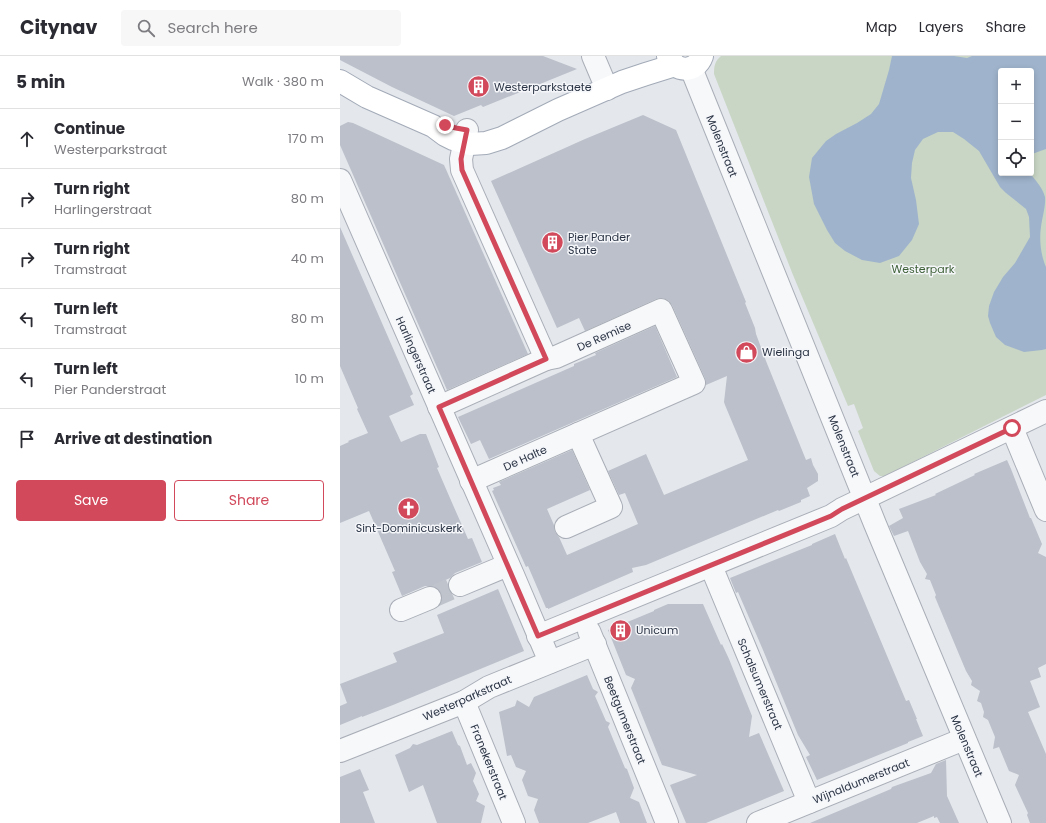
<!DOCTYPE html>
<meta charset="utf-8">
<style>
:root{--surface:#fff;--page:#f7f7f7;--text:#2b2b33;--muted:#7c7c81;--line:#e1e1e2;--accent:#d1495b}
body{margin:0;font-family:Poppins,sans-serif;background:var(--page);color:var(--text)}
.controls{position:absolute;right:12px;top:12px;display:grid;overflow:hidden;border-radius:4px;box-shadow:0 2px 6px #0003}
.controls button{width:36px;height:36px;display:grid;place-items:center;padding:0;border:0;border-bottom:1px solid var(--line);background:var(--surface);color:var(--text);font:20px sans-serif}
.stop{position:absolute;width:12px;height:12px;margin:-9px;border:3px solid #d1495b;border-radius:50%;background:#fff}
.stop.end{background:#d1495b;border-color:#fff;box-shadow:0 1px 4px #0008}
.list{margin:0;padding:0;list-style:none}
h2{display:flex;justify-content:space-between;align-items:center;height:52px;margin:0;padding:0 16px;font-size:17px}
h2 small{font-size:13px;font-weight:400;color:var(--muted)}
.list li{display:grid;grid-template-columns:26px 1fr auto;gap:12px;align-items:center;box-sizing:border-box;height:60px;padding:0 16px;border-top:1px solid var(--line)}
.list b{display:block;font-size:15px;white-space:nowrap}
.list p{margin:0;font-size:13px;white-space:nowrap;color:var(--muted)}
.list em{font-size:13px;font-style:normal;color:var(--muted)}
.actions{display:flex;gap:8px;padding:12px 16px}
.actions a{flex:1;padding:9px 0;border:1px solid var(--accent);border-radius:4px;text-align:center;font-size:14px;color:var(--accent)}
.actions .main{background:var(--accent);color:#fff}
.icon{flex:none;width:22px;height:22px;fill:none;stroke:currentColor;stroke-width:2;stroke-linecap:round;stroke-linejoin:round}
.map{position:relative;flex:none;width:706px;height:767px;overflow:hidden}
header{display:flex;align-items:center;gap:24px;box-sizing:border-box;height:56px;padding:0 20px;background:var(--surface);border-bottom:1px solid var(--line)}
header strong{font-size:19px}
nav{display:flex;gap:22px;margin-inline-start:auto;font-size:14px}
.search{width:280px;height:36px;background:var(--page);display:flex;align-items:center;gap:10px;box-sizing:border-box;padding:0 14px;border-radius:4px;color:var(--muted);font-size:15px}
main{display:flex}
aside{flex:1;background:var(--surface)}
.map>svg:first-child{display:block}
.green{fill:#c9d6c5;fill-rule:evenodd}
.water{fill:#9fb4cc}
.building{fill:#bbc0ca}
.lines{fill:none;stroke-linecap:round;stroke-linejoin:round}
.minor-tunnel{stroke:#bfc3cb;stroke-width:22;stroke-dasharray:22 11;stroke-linecap:butt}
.minor-casing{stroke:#a9aeb7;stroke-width:24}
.major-casing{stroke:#a3abb8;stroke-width:24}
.minor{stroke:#f7f8fa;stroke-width:22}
.major{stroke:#fff;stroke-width:22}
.route{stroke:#d1495b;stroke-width:5}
.labels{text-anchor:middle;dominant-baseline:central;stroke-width:3;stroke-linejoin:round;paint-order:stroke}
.poi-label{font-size:11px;fill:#2b3445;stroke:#f4f6f9;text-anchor:start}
.street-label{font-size:11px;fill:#2b3445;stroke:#f4f6f9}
.park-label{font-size:11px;fill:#3f6138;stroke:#f4f6f9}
</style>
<header>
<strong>Citynav</strong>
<div class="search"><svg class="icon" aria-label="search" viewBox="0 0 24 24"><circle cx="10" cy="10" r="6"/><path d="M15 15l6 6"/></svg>Search here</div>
<nav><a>Map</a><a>Layers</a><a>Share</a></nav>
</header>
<main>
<aside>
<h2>5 min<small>Walk · 380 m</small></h2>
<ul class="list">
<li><svg class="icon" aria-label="ahead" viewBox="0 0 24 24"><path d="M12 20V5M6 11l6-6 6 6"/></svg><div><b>Continue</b><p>Westerparkstraat</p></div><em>170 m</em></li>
<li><svg class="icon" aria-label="right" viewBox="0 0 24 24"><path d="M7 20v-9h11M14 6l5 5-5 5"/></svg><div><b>Turn right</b><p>Harlingerstraat</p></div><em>80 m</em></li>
<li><svg class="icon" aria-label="right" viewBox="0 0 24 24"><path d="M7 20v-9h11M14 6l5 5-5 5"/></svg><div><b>Turn right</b><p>Tramstraat</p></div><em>40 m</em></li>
<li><svg class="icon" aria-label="left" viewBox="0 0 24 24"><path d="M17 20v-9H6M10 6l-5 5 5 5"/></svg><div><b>Turn left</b><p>Tramstraat</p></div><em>80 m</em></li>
<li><svg class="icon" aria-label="left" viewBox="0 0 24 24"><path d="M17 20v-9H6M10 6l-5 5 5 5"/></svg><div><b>Turn left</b><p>Pier Panderstraat</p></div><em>10 m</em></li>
<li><svg class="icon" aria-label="arrive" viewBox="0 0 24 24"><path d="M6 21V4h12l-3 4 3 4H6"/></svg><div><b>Arrive at destination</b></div></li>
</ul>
<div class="actions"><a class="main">Save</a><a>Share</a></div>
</aside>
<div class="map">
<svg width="706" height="767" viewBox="0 0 706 767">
<rect width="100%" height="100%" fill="#e4e7ec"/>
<path class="green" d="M381,0H706V339L545,420H540L534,415L518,375L523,372L514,348L508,350L453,219L374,18C374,10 375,5 381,0ZM661,15H691V117H661Z"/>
<path class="water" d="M552,0H614L627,2L632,0H706V93L692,98L691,100V15H661V117H690C695,124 703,132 705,141C706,149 702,163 701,171C699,184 701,200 706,211V293L702,294L684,296L665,289L656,281L650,267L648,260L649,250L654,236L663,221L675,207L690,181L689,161L686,153L666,137L660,131L639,95L624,83L613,76H598L583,83L575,94L572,107L571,122L576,144L579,168L572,184L559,200L540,207L522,204L505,195L495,187L487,174L474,148L469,121L472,102L486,85L496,78L517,67L531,58L539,48L549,14Z"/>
<g class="building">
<path d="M0,0H203L237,13L143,51L141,49L114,60L52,31L0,4Z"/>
<path d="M303,59L336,74L406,246L405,247L415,272L416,278L426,305L466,404L471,402L473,409L478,418V425L467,432L470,440L461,444V446L439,455L438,454L306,509L292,512L293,516L208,553V552H206L188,510L186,511L152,435L154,434L153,432L161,429L159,426L232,394L250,434L207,453L214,469L215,476L219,481L227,499L298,468L285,437L279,439L268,415L306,398L324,439L408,404L385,349L384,346L387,320L366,329L365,322L332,249L328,244L322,242L316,243L245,275L239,262L217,272L151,125L245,83Z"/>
<path d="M8,66L13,67L104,109L188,298L107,334L0,89V70Z"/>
<path d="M0,171L73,338L70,340L74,349L49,360L61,386L80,378H86L99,411L97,412L113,449L128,483L132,482L142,506L115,517L110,522L92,530H85L62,540L52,516L55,515L29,455L0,467V390L9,386L8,385L28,377L17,353L18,352L0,310Z"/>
<path d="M315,270L337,321L149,403L140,384L131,388L118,361L234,310V308L256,299L255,297Z"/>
<path d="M667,404L671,413L690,462H691L702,488L698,497L706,501V608L698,612L701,621L690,625L700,651L688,656L706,698V767H690L687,759L688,757L675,729L679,719L669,715L659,691L653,693L655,681L648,664L643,661L644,656L641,647L637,645L640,635L631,629L632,625L626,615L595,541L596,539L590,524L585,523L587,518L580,506L568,475L554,480L549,470L563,462L559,453L596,439L595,438L635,419L634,418Z"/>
<path d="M495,478L505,503L506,502L566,645L569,644L577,663H576L583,680L568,686V687L477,724L466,701L470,699L458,679L423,594L398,536L396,537L390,522L472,489V488Z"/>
<path d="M158,533L184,595L53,649L22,661V660L0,669V650L7,647L0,628L57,606L53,597L104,577L97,559Z"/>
<path d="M328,548H363L381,589L382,588L389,603L412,660L409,681L419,677L444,735L366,767H346L330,729L357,719L322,709L291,632L295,623L286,619L268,574L314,555V554Z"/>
<path d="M247,619L253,633L258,636L255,640L266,665L270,667L268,671L285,712L287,713L294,732L290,742L299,746L307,767H280L276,756L248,767H199L194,754L198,743L188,740L182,724L186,715L176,711L171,699L167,700L159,656L175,650L177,644L189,651L194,641Z"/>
<path d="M112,675L118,689L120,690L127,709L131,707L136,717L133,725L139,738L136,745L145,750L141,767H97L83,729L69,736L55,699L70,692L73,688L77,689Z"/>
<path d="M606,704L607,740L619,767H600L597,761L594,762V760L577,767H470L551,733L552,731L591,717L596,708Z"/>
<path d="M20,713L29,734L23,736L35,767H0V721Z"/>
</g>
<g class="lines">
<path class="minor-tunnel" d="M90,542L120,529"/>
<defs>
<g id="minor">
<path d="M253,0L267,33"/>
<path d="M351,12L535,468L660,767"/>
<path d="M0,124L173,519L210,606"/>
<path d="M99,351L206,303L122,114L121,103L127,74"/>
<path d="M672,372L706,454"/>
<path d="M131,425L354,327L321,254L216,301L206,303"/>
<path d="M226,471L271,451L238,378"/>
<path d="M371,510L469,746"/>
<path d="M120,529L168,509"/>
<path d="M61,554L90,542"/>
<path d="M249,575L327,767"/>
<path d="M198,580L491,460L502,453L706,355"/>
<path d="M124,646L174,767"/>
<path d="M0,695L124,646L149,631L255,588"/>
<path d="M418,767L624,683"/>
</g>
<g id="major">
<path d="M328,0C335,17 356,17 362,0"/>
<path d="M0,25L27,41L93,70L105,79L113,83L130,88L146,87L162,82L218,54L282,26L306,18L335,9"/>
</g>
</defs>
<use href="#minor" class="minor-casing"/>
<use href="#major" class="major-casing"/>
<use href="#minor" class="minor"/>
<use href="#major" class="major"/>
</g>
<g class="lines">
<path class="route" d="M105,69L116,72L127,74L121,103L122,114L206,303L99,351L198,580L491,460L502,453L672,372"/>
</g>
<defs>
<symbol id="building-disc" viewBox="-11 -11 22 22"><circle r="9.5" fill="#d1495b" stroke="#f4f6f9"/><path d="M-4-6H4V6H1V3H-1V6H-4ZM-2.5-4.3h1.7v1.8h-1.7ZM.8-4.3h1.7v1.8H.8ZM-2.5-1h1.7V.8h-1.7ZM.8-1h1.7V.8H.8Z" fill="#fff"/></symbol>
<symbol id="shop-disc" viewBox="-11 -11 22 22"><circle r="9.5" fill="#d1495b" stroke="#f4f6f9"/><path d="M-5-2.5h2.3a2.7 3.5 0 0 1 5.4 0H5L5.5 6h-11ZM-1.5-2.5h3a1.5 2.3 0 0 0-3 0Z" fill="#fff"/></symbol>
<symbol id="church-disc" viewBox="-11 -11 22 22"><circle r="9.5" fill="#d1495b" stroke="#f4f6f9"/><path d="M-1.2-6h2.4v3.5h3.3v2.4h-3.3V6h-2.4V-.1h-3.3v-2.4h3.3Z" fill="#fff"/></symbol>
</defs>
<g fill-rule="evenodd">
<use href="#building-disc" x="126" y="18" width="25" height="25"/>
<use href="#building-disc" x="200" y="174" width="25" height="25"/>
<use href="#shop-disc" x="394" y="284" width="25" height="25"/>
<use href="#church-disc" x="56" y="440" width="25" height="25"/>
<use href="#building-disc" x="268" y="562" width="25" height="25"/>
</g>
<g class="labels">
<g class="poi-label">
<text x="154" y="31">Westerparkstaete</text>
<text x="228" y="181">Pier Pander<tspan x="228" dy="13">State</tspan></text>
<text x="422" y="296">Wielinga</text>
<text x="69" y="472" text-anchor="middle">Sint-Dominicuskerk</text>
<text x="296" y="574">Unicum</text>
</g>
<g class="street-label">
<text transform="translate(382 90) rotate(68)">Molenstraat</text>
<text transform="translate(264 280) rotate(-24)">De Remise</text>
<text transform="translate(76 299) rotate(66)">Harlingerstraat</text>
<text transform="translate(504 390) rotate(68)">Molenstraat</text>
<text transform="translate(185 402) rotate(-24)">De Halte</text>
<text transform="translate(420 628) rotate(67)">Schalsumerstraat</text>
<text transform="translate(127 642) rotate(-24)">Westerparkstraat</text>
<text transform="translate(285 664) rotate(68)">Beetgumerstraat</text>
<text transform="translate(627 690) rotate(67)">Molenstraat</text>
<text transform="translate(149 706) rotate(68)">Franekerstraat</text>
<text transform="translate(521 725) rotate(-22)">Wijnaldumerstraat</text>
</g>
<g class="park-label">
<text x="583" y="213">Westerpark</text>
</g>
</g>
</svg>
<div class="controls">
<button>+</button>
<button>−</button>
<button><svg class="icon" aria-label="locate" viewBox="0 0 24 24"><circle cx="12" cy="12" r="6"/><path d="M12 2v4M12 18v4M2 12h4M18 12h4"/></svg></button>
</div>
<div class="stop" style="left:672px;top:372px"></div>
<div class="stop end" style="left:105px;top:69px"></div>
</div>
</main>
